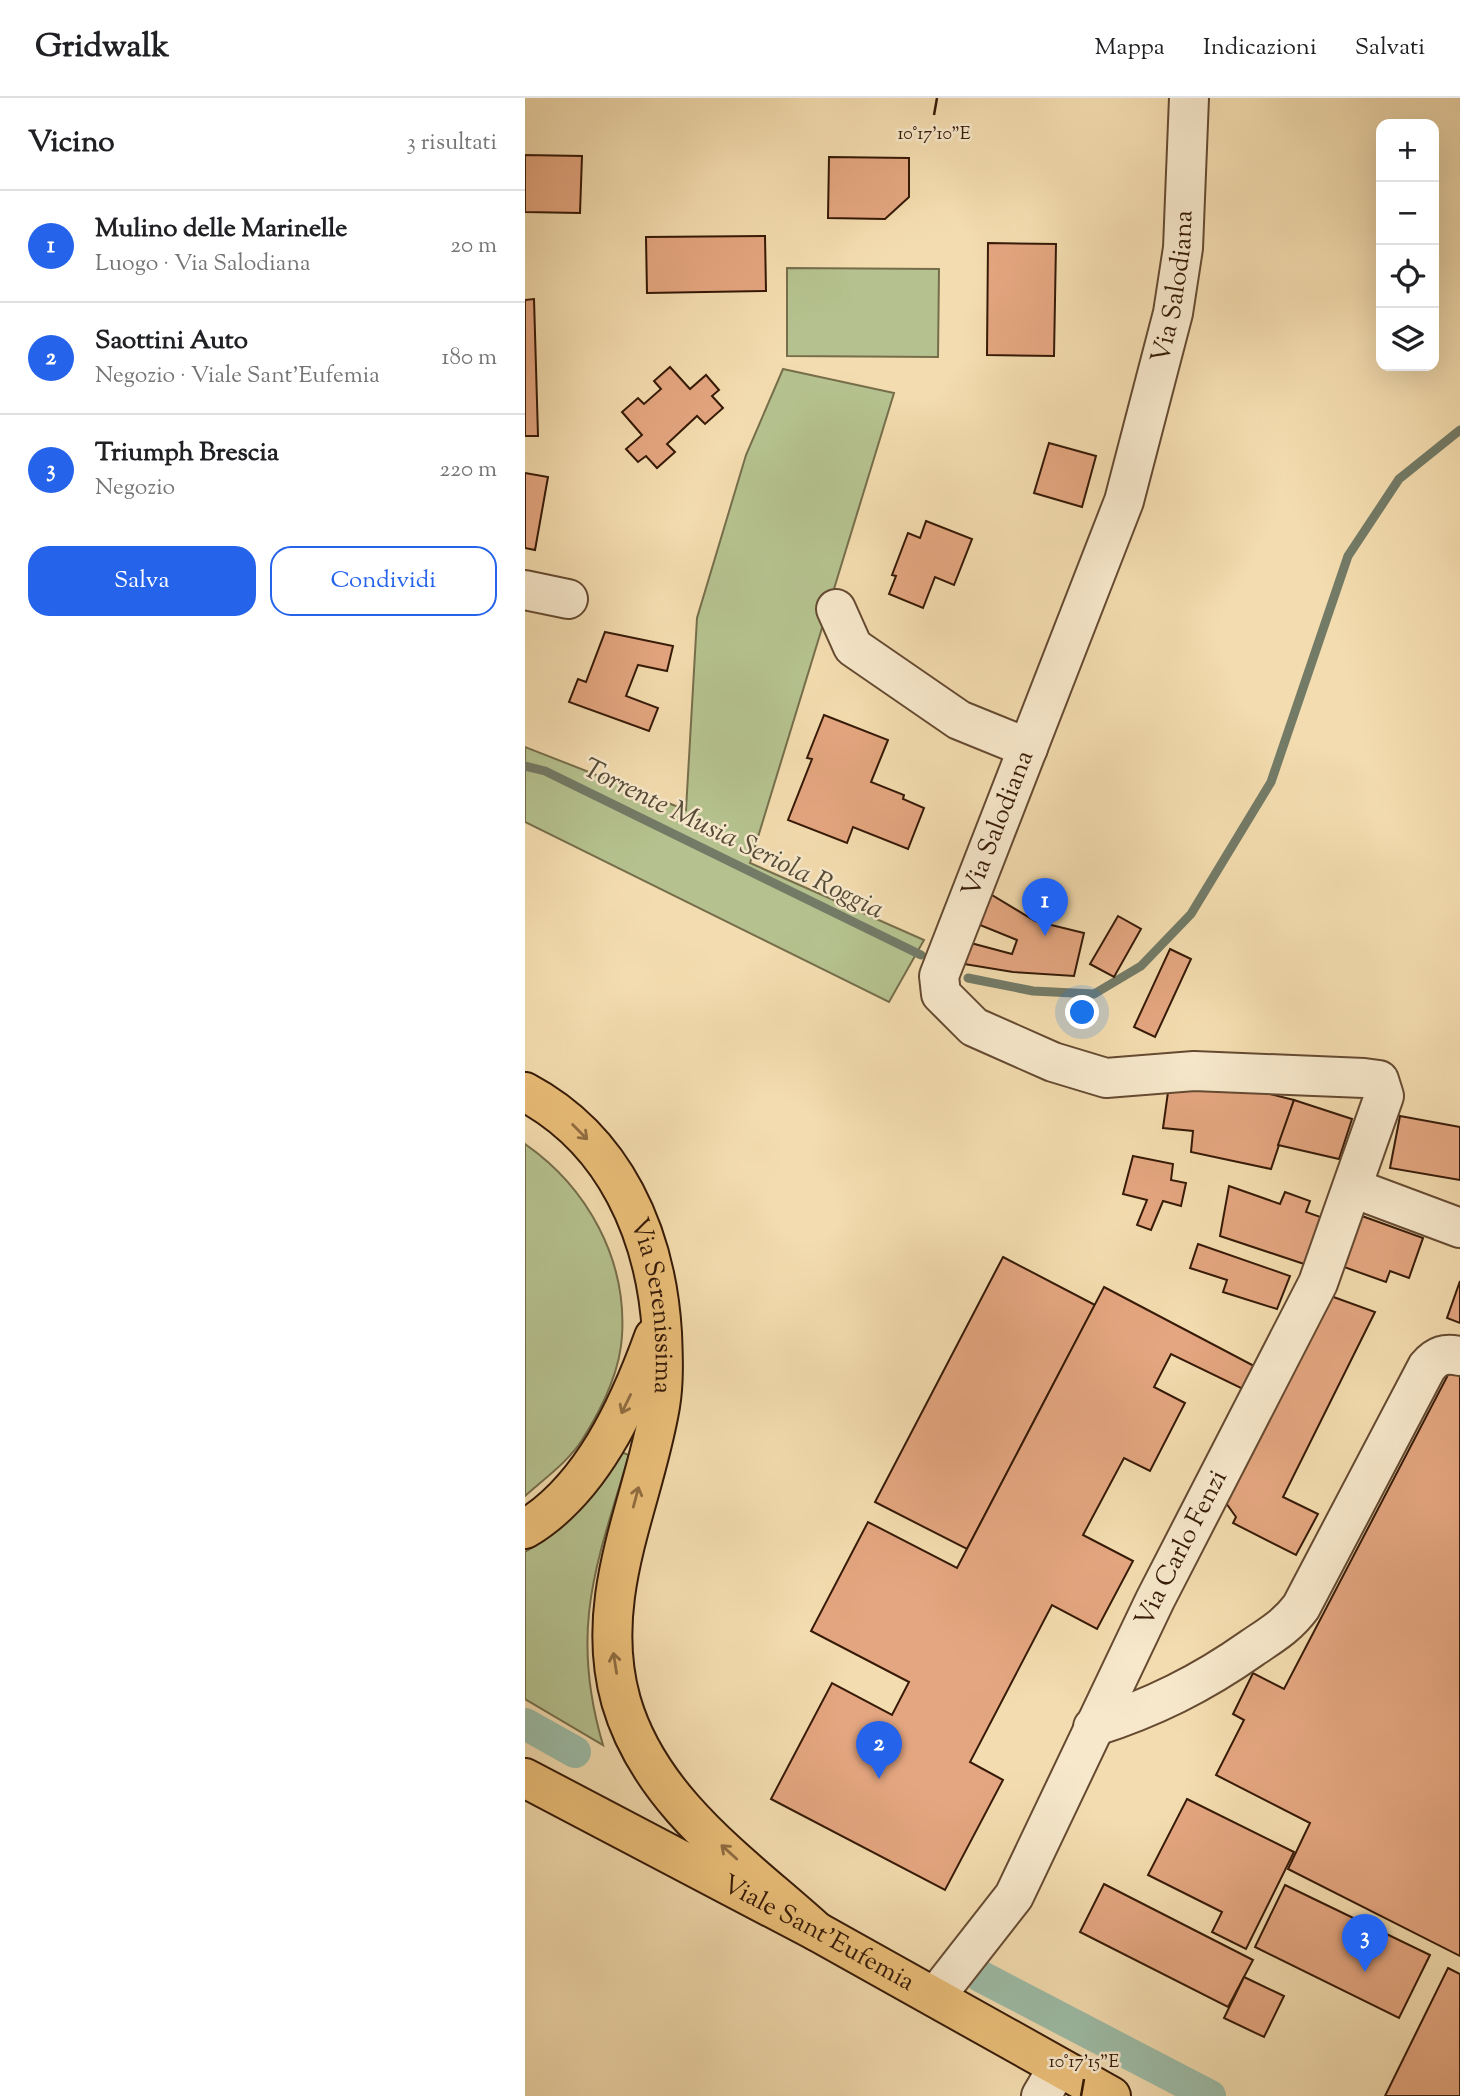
<!DOCTYPE html>
<html lang="it">
<meta charset="utf-8">
<style>
:root{--surface:#fff;--page:#f6f6f6;--text:#202124;--muted:#757577;--line:#e0e0e0;--accent:#2563eb}
body{margin:0;font-family:"Sorts Mill Goudy",serif;background:var(--page);color:var(--text)}
.controls{position:absolute;right:21px;top:21px;display:grid;overflow:hidden;border-radius:14px;box-shadow:0 7px 28px #0002}
.controls button{width:63px;height:63px;display:grid;place-items:center;padding:0;border:0;border-bottom:2px solid var(--line);background:var(--surface);color:var(--text);font:35px sans-serif}
.you{position:absolute;left:558px;top:915px;width:24px;height:24px;margin:-18px;border:5px solid #fff;border-radius:50%;background:#1a73e8;box-shadow:0 0 0 10px #1a73e833}
.badge{display:grid;place-items:center;width:46px;height:46px;border-radius:50%;background:var(--accent);color:#fff;font-size:23px;font-weight:700}
.pin{position:absolute;translate:-50% -58px;filter:drop-shadow(0 2px 4px #0008)}
.pin::after{content:'';position:absolute;top:37px;width:24px;height:21px;background:inherit;clip-path:polygon(0 0,100% 0,50% 100%)}
.list{margin:0;padding:0;list-style:none}
h2{display:flex;justify-content:space-between;align-items:center;height:91px;margin:0;padding:0 28px;font-size:30px}
h2 small{font-size:23px;font-weight:400;color:var(--muted)}
.list li{display:grid;grid-template-columns:46px 1fr auto;gap:21px;align-items:center;box-sizing:border-box;height:112px;padding:0 28px;border-top:2px solid var(--line)}
.list b{display:block;font-size:26px;white-space:nowrap}
.list p{margin:0;font-size:23px;white-space:nowrap;color:var(--muted)}
.list em{font-size:23px;font-style:normal;color:var(--muted)}
.actions{display:flex;gap:14px;padding:21px 28px}
.actions a{flex:1;padding:16px 0;border:2px solid var(--accent);border-radius:21px;text-align:center;font-size:24px;color:var(--accent)}
.actions .main{background:var(--accent);color:#fff}
.icon{flex:none;width:38px;height:38px;fill:none;stroke:currentColor;stroke-width:2;stroke-linecap:round;stroke-linejoin:round}
.map{position:relative;flex:none;width:935px;height:1998px;overflow:hidden}
header{display:flex;align-items:center;gap:42px;box-sizing:border-box;height:98px;padding:0 35px;background:var(--surface);border-bottom:2px solid var(--line)}
header strong{font-size:33px}
nav{display:flex;gap:38px;margin-inline-start:auto;font-size:24px}
main{display:flex}
aside{flex:1;background:var(--surface)}
.map>svg:first-child{display:block}
.green{fill:#b5c28f;stroke:#766e4b;stroke-width:2}
.lines{fill:none;stroke-linecap:round;stroke-linejoin:round}
.stream{stroke:#737b67;stroke-width:9}
.canal{stroke:#9cbca7;stroke-width:32}
.building{fill:#e4a680;stroke:#361a07;stroke-width:2}
.minor-casing{stroke:#654a31;stroke-width:42}
.major-casing{stroke:#361a07;stroke-width:42}
.minor{stroke:#f7e8cb;stroke-width:38}
.major{stroke:#eabe78;stroke-width:38}
.oneway{stroke:#906c40}
.ticks{fill:none;stroke:#361a07;stroke-width:2.5}
.labels{text-anchor:middle;dominant-baseline:central;stroke-width:5;stroke-linejoin:round;paint-order:stroke}
.street-label{font-size:26px;fill:#361a07;stroke:#f7e8cb}
.water-label{font-size:28px;font-style:italic;fill:#554b37;stroke:#f7e8cb}
.ticks-label{font-size:18px;text-anchor:middle;fill:#361a07;stroke:#f7e8cb;stroke-width:5;stroke-linejoin:round;paint-order:stroke}
</style>
<header>
<strong>Gridwalk</strong>
<nav><a>Mappa</a><a>Indicazioni</a><a>Salvati</a></nav>
</header>
<main>
<aside>
<h2>Vicino<small>3 risultati</small></h2>
<ul class="list">
<li><span class="badge">1</span><div><b>Mulino delle Marinelle</b><p>Luogo · Via Salodiana</p></div><em>20 m</em></li>
<li><span class="badge">2</span><div><b>Saottini Auto</b><p>Negozio · Viale Sant'Eufemia</p></div><em>180 m</em></li>
<li><span class="badge">3</span><div><b>Triumph Brescia</b><p>Negozio</p></div><em>220 m</em></li>
</ul>
<div class="actions"><a class="main">Salva</a><a>Condividi</a></div>
</aside>
<div class="map">
<svg width="935" height="1998" viewBox="0 0 935 1998">
<rect width="100%" height="100%" fill="#f3dcaf"/>
<filter id="stains"><feTurbulence type="fractalNoise" baseFrequency=".00286" numOctaves="4"/><feColorMatrix values="0 0 0 0 .2 0 0 0 0 .09 0 0 0 0 .02 0 0 0 .5 -.17"/></filter>
<radialGradient id="worn" r=".72"><stop offset=".6" stop-color="#630" stop-opacity="0"/><stop offset="1" stop-color="#630" stop-opacity=".3"/></radialGradient>
<g class="green">
<path d="M262,170L414,171L413,259L262,258Z"/>
<path d="M258,271L369,295L225,765L399,842L364,904L0,724V649L161,712L172,520L221,357Z"/>
<path d="M0,1046C62,1089 102,1161 97,1238C95,1274 76,1312 57,1342C44,1363 19,1381 0,1398Z"/>
<path d="M96,1354L104,1357C71,1467 44,1532 78,1647L0,1601V1454C42,1430 67,1392 96,1354Z"/>
</g>
<g class="lines">
<g class="stream">
<path d="M0,668L20,673L396,857"/>
<path d="M443,880L508,893L569,896L616,868L666,816L746,684L823,458L874,381L935,332"/>
</g>
<g class="canal">
<path d="M0,1626L50,1654"/>
<path d="M455,1878L685,1998"/>
</g>
</g>
<g class="building">
<path d="M0,57L57,58L55,115L0,114Z"/>
<path d="M304,59L384,60V99L360,121L303,120Z"/>
<path d="M240,138L241,193L122,195L121,139Z"/>
<path d="M463,145L531,146L529,258L462,257Z"/>
<path d="M9,201L13,338H0V202Z"/>
<path d="M145,269L165,291L181,277L194,292L187,298L198,310L180,326L172,318L142,346L150,354L132,370L121,358L113,364L101,351L117,337L97,314L113,300L119,306L136,291L129,283Z"/>
<path d="M524,345L571,358L557,409L509,395Z"/>
<path d="M0,375L23,379L10,452L0,450Z"/>
<path d="M401,423L447,441L429,487L410,479L398,510L364,496L371,478L367,477L383,435L395,440Z"/>
<path d="M80,534L148,548L142,573L113,567L101,598L133,610L124,633L44,604L53,581L61,584Z"/>
<path d="M299,617L363,642L346,684L379,697L378,701L399,710L383,751L328,729L322,745L263,722L287,661L282,660Z"/>
<path d="M462,794L510,823L559,835L549,878L488,874L433,865L442,844L487,856L492,842L450,825Z"/>
<path d="M593,818L616,831L589,879L565,866Z"/>
<path d="M645,851L666,861L630,939L609,929Z"/>
<path d="M674,986L733,993L769,1002L746,1071L666,1054L668,1033L638,1030L643,994Z"/>
<path d="M769,1002L827,1021L814,1061L753,1047Z"/>
<path d="M875,1018L935,1029V1082L865,1070Z"/>
<path d="M608,1058L648,1066L646,1082L661,1085L656,1108L638,1103L626,1132L612,1127L622,1102L598,1096Z"/>
<path d="M704,1088L755,1106L760,1094L785,1103L781,1114L804,1122L788,1169L695,1138Z"/>
<path d="M837,1118L898,1140L884,1180L865,1173L861,1184L819,1169Z"/>
<path d="M673,1146L765,1178L752,1211L698,1194L702,1182L665,1170Z"/>
<path d="M478,1159L570,1207L442,1451L350,1404Z"/>
<path d="M935,1183V1225L922,1220Z"/>
<path d="M579,1189L731,1269L720,1292L646,1256L629,1289L660,1305L625,1373L599,1360L558,1437L608,1463L572,1531L527,1507L445,1664L478,1682L420,1792L246,1701L307,1585L367,1617L384,1584L286,1533L343,1424L432,1470Z"/>
<path d="M803,1197L850,1214L758,1399L793,1416L771,1457L708,1425L711,1419L696,1398Z"/>
<path d="M925,1273L935,1278V1858L763,1771L785,1725L691,1677L719,1622L708,1616L728,1575L759,1591Z"/>
<path d="M662,1701L769,1754L721,1851L687,1834L697,1814L623,1777Z"/>
<path d="M579,1786L728,1862L703,1909L555,1834Z"/>
<path d="M760,1787L905,1857L874,1920L730,1849Z"/>
<path d="M923,1870L935,1876V1998H860Z"/>
<path d="M719,1879L759,1898L739,1939L699,1920Z"/>
</g>
<g class="lines">
<defs>
<g id="minor">
<path d="M0,492L43,501"/>
<path d="M311,511L328,549L434,622L503,650"/>
<path d="M828,1090L935,1130"/>
<path d="M568,1629C627,1610 676,1586 727,1550C746,1537 762,1528 776,1509L902,1269C912,1257 920,1255 935,1258"/>
<path id="s1" d="M410,1899L489,1798L630,1502L793,1185L859,998L854,982L839,980L669,973L581,980L528,964L449,929L416,896L414,878L599,403L648,215L658,150L664,0"/>
<path d="M516,1998L533,1969"/>
</g>
<g id="major">
<path id="s2" d="M0,994C90,1042 131,1136 137,1235C138,1259 139,1284 135,1308C118,1408 67,1499 96,1603C125,1704 217,1766 291,1833"/>
<path d="M0,1431C66,1392 104,1308 129,1239"/>
<path id="s3" d="M0,1680L291,1833L586,1998"/>
</g>
</defs>
<use href="#minor" class="minor-casing"/>
<use href="#major" class="major-casing"/>
<use href="#minor" class="minor"/>
<use href="#major" class="major"/>
</g>
<defs><path id="oneway-shaft" d="M-6 0H5M1.5-3L5.5 0L1.5 3" fill="none" stroke-width="1.6" stroke-linecap="round" stroke-linejoin="round" transform="scale(1.75)"/></defs>
<g class="oneway">
<use href="#oneway-shaft" transform="translate(55 1034) rotate(45)"/>
<use href="#oneway-shaft" transform="translate(101 1306) rotate(116)"/>
<use href="#oneway-shaft" transform="translate(111 1399) rotate(-75)"/>
<use href="#oneway-shaft" transform="translate(90 1565) rotate(-99)"/>
<use href="#oneway-shaft" transform="translate(204 1754) rotate(-138)"/>
</g>
<path class="ticks" d="M409,17L412,0M556,1998L559,1981"/>
<g class="labels">
<g class="street-label">
<text stroke="none"><textPath href="#s1" startOffset="2238">Via Salodiana</textPath></text>
<text stroke="none"><textPath href="#s1" startOffset="1671">Via Salodiana</textPath></text>
<text stroke="none"><textPath href="#s2" startOffset="262">Via Serenissima</textPath></text>
<text stroke="none"><textPath href="#s1" startOffset="514">Via Carlo Fenzi</textPath></text>
<text stroke="none"><textPath href="#s3" startOffset="332">Viale Sant'Eufemia</textPath></text>
</g>
<g class="water-label">
<text transform="translate(208 742) rotate(26)">Torrente Musia Seriola Roggia</text>
</g>
</g>
<g class="ticks-label">
<text x="409" y="41">10°17'10"E</text>
<text x="559" y="1969">10°17'15"E</text>
</g>
<rect width="100%" height="100%" filter="url(#stains)"/>
<rect width="100%" height="100%" fill="url(#worn)"/>
</svg>
<div class="controls">
<button>+</button>
<button>−</button>
<button><svg class="icon" aria-label="locate" viewBox="0 0 24 24"><circle cx="12" cy="12" r="6"/><path d="M12 2v4M12 18v4M2 12h4M18 12h4"/></svg></button>
<button><svg class="icon" aria-label="layers" viewBox="0 0 24 24"><path d="M12 4l9 5-9 5-9-5zM3 14l9 5 9-5"/></svg></button>
</div>
<div class="you"></div>
<div class="pin badge" style="left:520px;top:838px">1</div>
<div class="pin badge" style="left:354px;top:1681px">2</div>
<div class="pin badge" style="left:840px;top:1874px">3</div>
</div>
</main>
